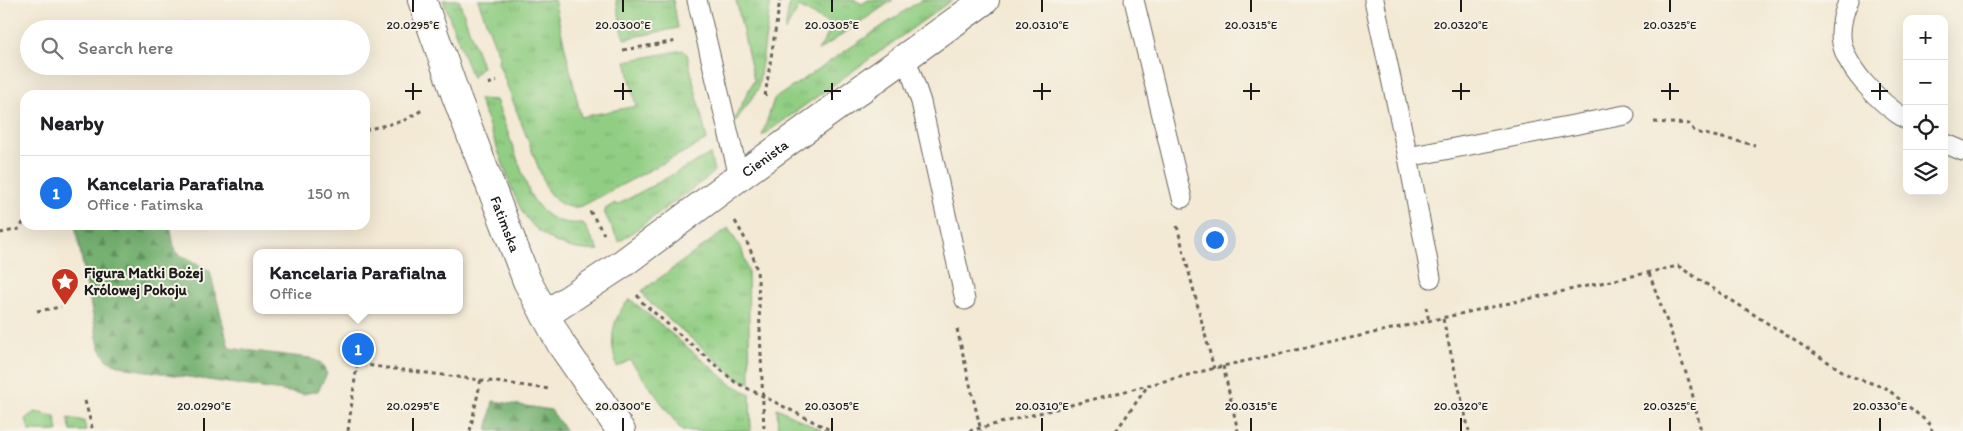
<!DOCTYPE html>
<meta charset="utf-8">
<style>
:root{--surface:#fff;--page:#f2f2f2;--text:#202124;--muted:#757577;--line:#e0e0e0;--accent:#1a73e8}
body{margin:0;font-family:Itim,sans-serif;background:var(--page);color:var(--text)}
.controls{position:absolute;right:15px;top:15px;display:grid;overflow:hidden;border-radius:10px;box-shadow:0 5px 20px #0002}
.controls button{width:45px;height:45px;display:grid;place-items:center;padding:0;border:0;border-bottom:1px solid var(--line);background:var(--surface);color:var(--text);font:25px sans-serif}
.you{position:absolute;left:1214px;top:239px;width:18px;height:18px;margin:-12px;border:4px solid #fff;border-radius:50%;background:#1a73e8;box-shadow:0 0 0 8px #1a73e833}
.badge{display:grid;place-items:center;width:32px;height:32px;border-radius:50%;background:var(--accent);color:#fff;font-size:16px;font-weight:700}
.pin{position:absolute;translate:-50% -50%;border:2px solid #fff;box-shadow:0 1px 5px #0006}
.popup{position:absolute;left:253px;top:249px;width:210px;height:65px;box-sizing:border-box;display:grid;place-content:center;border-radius:10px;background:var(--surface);filter:drop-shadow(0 1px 4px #0005);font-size:16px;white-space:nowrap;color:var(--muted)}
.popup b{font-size:19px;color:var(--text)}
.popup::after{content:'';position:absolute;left:50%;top:100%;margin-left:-10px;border:10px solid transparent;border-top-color:var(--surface)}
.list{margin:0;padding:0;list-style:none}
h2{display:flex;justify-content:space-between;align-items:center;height:65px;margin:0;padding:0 20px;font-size:21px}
h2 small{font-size:16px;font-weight:400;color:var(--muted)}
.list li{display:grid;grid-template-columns:32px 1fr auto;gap:15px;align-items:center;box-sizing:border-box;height:75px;padding:0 20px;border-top:1px solid var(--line)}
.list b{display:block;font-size:19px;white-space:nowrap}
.list p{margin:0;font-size:16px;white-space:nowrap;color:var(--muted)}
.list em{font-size:16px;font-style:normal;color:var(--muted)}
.icon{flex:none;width:28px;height:28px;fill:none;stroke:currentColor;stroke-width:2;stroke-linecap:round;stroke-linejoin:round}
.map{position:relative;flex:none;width:1963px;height:431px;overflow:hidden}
.search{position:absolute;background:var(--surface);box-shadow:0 5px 20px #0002;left:20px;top:20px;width:350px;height:55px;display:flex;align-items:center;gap:12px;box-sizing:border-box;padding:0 18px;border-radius:28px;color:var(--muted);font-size:19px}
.panel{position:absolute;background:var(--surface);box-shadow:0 5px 20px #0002;left:20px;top:90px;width:350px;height:140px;border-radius:15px}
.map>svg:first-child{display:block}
.grass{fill:url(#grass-tufts);stroke:#567550}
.forest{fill:url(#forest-firs);stroke:#486646}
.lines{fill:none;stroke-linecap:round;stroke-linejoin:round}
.lane-casing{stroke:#67645c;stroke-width:21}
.street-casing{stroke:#67645c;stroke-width:30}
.path{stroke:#67645c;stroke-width:3;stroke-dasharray:4 4;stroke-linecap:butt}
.lane{stroke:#fff;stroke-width:19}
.street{stroke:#fff;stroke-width:28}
.ticks{fill:none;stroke:#1c1c1c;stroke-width:2}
.labels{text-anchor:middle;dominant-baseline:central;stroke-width:4;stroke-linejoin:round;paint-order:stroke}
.street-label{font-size:15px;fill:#1c1c1c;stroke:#f7f3e8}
.poi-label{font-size:15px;font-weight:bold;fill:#1c1c1c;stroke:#f7f3e8;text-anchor:start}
.ticks-label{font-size:12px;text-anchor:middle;fill:#1c1c1c;stroke:#f7f3e8;stroke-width:4;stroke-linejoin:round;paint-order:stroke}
</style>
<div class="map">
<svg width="1963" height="431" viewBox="0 0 1963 431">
<defs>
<pattern id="grass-tufts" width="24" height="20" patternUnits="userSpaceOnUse" patternTransform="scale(1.25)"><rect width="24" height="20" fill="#91ce83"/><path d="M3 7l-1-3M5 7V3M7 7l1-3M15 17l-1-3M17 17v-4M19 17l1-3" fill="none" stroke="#7cb071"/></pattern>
<pattern id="forest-firs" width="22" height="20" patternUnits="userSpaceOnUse" patternTransform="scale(1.25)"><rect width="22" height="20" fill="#74b171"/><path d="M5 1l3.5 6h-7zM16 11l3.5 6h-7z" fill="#5e8f5c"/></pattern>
</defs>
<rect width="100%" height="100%" fill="#f7f3e8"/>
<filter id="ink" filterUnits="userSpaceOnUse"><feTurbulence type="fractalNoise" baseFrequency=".02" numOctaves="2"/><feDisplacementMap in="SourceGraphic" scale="10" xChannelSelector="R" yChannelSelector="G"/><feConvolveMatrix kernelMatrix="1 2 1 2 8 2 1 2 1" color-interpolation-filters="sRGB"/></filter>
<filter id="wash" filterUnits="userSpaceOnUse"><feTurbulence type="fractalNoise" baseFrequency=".0096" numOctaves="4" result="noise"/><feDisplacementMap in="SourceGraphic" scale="20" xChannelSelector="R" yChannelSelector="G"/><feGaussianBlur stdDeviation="1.12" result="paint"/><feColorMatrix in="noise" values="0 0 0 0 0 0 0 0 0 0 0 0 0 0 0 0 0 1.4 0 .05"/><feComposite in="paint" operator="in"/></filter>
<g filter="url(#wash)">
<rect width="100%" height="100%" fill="#f3e9d4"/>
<g class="grass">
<path d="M443,0H459L482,67L472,78Z"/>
<path d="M478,0H554L581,117L636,106L626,61L683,50L687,54L707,140L582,206C567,210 556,203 547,190L498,62L499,56Z"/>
<path d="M616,0H673L678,28L624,39Z"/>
<path d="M736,0H771L758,89L736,121L735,118L754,80Z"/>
<path d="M790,0H855L862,4L868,0H893L818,51L833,26L799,7L785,31Z"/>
<path d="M921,0H952L762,136L774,99Z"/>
<path d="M479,99L496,100L530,194C543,216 557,225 583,223L599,250C565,253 532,235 518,203C512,191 508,177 503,164C495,142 487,121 479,99Z"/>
<path d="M710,154L714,171L710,176L619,242L604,212L606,211L605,209L615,203L617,205Z"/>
<path d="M728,228L742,250L748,271L750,383L737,378L647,300L642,291Z"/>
<path d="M630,299L731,384L750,394L751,431H682L630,360L617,367C609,343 611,317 630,299Z"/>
<path d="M777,408L822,431H778Z"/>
<path d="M35,412L55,416L58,431H29L26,418Z"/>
<path d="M68,418L84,421L86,431H71Z"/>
</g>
<g class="forest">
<path d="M75,225H170L175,252L210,271L229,348L310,358L321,363L327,374L318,391L303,394L127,368L108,361L99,347Z"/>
<path d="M493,401L551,410L566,431H487Z"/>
</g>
</g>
<g filter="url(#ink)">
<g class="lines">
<defs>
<g id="lane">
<path d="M697,0L739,177"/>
<path d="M1134,0L1182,198"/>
<path d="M1374,0L1408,157L1431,278"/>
<path d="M1849,0C1844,11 1841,21 1841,34C1841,66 1881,104 1907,120"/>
<path d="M904,60L910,70L921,102L965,300"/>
<path d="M1944,143L1963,151"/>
<path d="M1408,157L1625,115"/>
</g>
<g id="street">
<path id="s1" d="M422,0L456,96L527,281L561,344L621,431"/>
<path id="s2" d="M545,315L622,264L739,177L985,0"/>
</g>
</defs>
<use href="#lane" class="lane-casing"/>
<use href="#street" class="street-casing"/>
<g class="path">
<path d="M623,50L677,41"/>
<path d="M488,84L497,81"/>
<path d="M765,96L780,0"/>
<path d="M1654,122L1689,124L1695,132L1755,145"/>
<path d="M365,130L403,121L424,109"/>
<path d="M590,211L604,234"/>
<path d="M735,221C747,242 755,255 758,279L764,431"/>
<path d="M1177,226L1214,369"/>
<path d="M0,233L20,229L25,218"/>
<path d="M1649,273L1690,384L1701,431"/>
<path d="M637,295L643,303L735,382L832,431"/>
<path d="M1426,307L1429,321"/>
<path d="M37,311L61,307"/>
<path d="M1443,319L1469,431"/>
<path d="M957,329L981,431"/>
<path d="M1223,366L1238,431"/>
<path d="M85,401L93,431"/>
<path d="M348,431L357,364L550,389"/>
<path d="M470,431L481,379"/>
<path d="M969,431L1223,366L1678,266L1850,376L1886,388L1931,425L1932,431"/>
<path d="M1116,431L1149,384"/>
</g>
<use href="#lane" class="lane"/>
<use href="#street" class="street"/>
</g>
</g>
<path class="ticks" d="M413,0V12M623,0V12M832,0V12M1042,0V12M1251,0V12M1461,0V12M1670,0V12M413,83V100M623,83V100M832,83V100M1042,83V100M1251,83V100M1461,83V100M1670,83V100M1880,83V100M405,91H422M614,91H632M824,91H841M1033,91H1051M1243,91H1260M1452,91H1470M1661,91H1679M1871,91H1888M204,418V431M413,418V431M623,418V431M832,418V431M1042,418V431M1251,418V431M1461,418V431M1670,418V431M1880,418V431"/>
<defs>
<symbol id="sight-pin" viewBox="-11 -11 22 30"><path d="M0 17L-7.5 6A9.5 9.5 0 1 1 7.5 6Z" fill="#c8321e" stroke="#f7f3e8"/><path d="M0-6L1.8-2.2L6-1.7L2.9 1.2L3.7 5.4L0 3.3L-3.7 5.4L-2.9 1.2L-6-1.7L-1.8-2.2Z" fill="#fff"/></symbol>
</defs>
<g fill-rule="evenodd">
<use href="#sight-pin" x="49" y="266" width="32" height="43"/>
</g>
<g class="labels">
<g class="street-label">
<text stroke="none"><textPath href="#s2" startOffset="270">Cienista</textPath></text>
<text stroke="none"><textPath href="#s1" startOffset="239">Fatimska</textPath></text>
</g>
<g class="poi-label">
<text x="84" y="273">Figura Matki Bożej<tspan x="84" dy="17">Królowej Pokoju</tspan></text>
</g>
</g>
<g class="ticks-label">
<text x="413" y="29">20.0295°E</text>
<text x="623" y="29">20.0300°E</text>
<text x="832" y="29">20.0305°E</text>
<text x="1042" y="29">20.0310°E</text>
<text x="1251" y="29">20.0315°E</text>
<text x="1461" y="29">20.0320°E</text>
<text x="1670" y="29">20.0325°E</text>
<text x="204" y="410">20.0290°E</text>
<text x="413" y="410">20.0295°E</text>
<text x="623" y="410">20.0300°E</text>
<text x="832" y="410">20.0305°E</text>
<text x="1042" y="410">20.0310°E</text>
<text x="1251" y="410">20.0315°E</text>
<text x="1461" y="410">20.0320°E</text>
<text x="1670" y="410">20.0325°E</text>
<text x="1880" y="410">20.0330°E</text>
</g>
</svg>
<div class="controls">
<button>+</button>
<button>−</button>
<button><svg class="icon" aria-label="locate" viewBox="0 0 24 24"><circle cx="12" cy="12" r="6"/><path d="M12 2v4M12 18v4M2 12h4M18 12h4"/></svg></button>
<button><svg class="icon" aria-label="layers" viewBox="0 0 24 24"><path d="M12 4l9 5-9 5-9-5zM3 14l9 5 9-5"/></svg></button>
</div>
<div class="you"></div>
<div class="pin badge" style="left:358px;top:349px">1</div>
<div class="popup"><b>Kancelaria Parafialna</b>Office</div>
<div class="search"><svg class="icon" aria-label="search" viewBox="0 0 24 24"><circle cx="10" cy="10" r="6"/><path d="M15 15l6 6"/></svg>Search here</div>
<section class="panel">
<h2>Nearby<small></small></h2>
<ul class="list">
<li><span class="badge">1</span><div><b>Kancelaria Parafialna</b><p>Office · Fatimska</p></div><em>150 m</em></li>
</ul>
</section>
</div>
